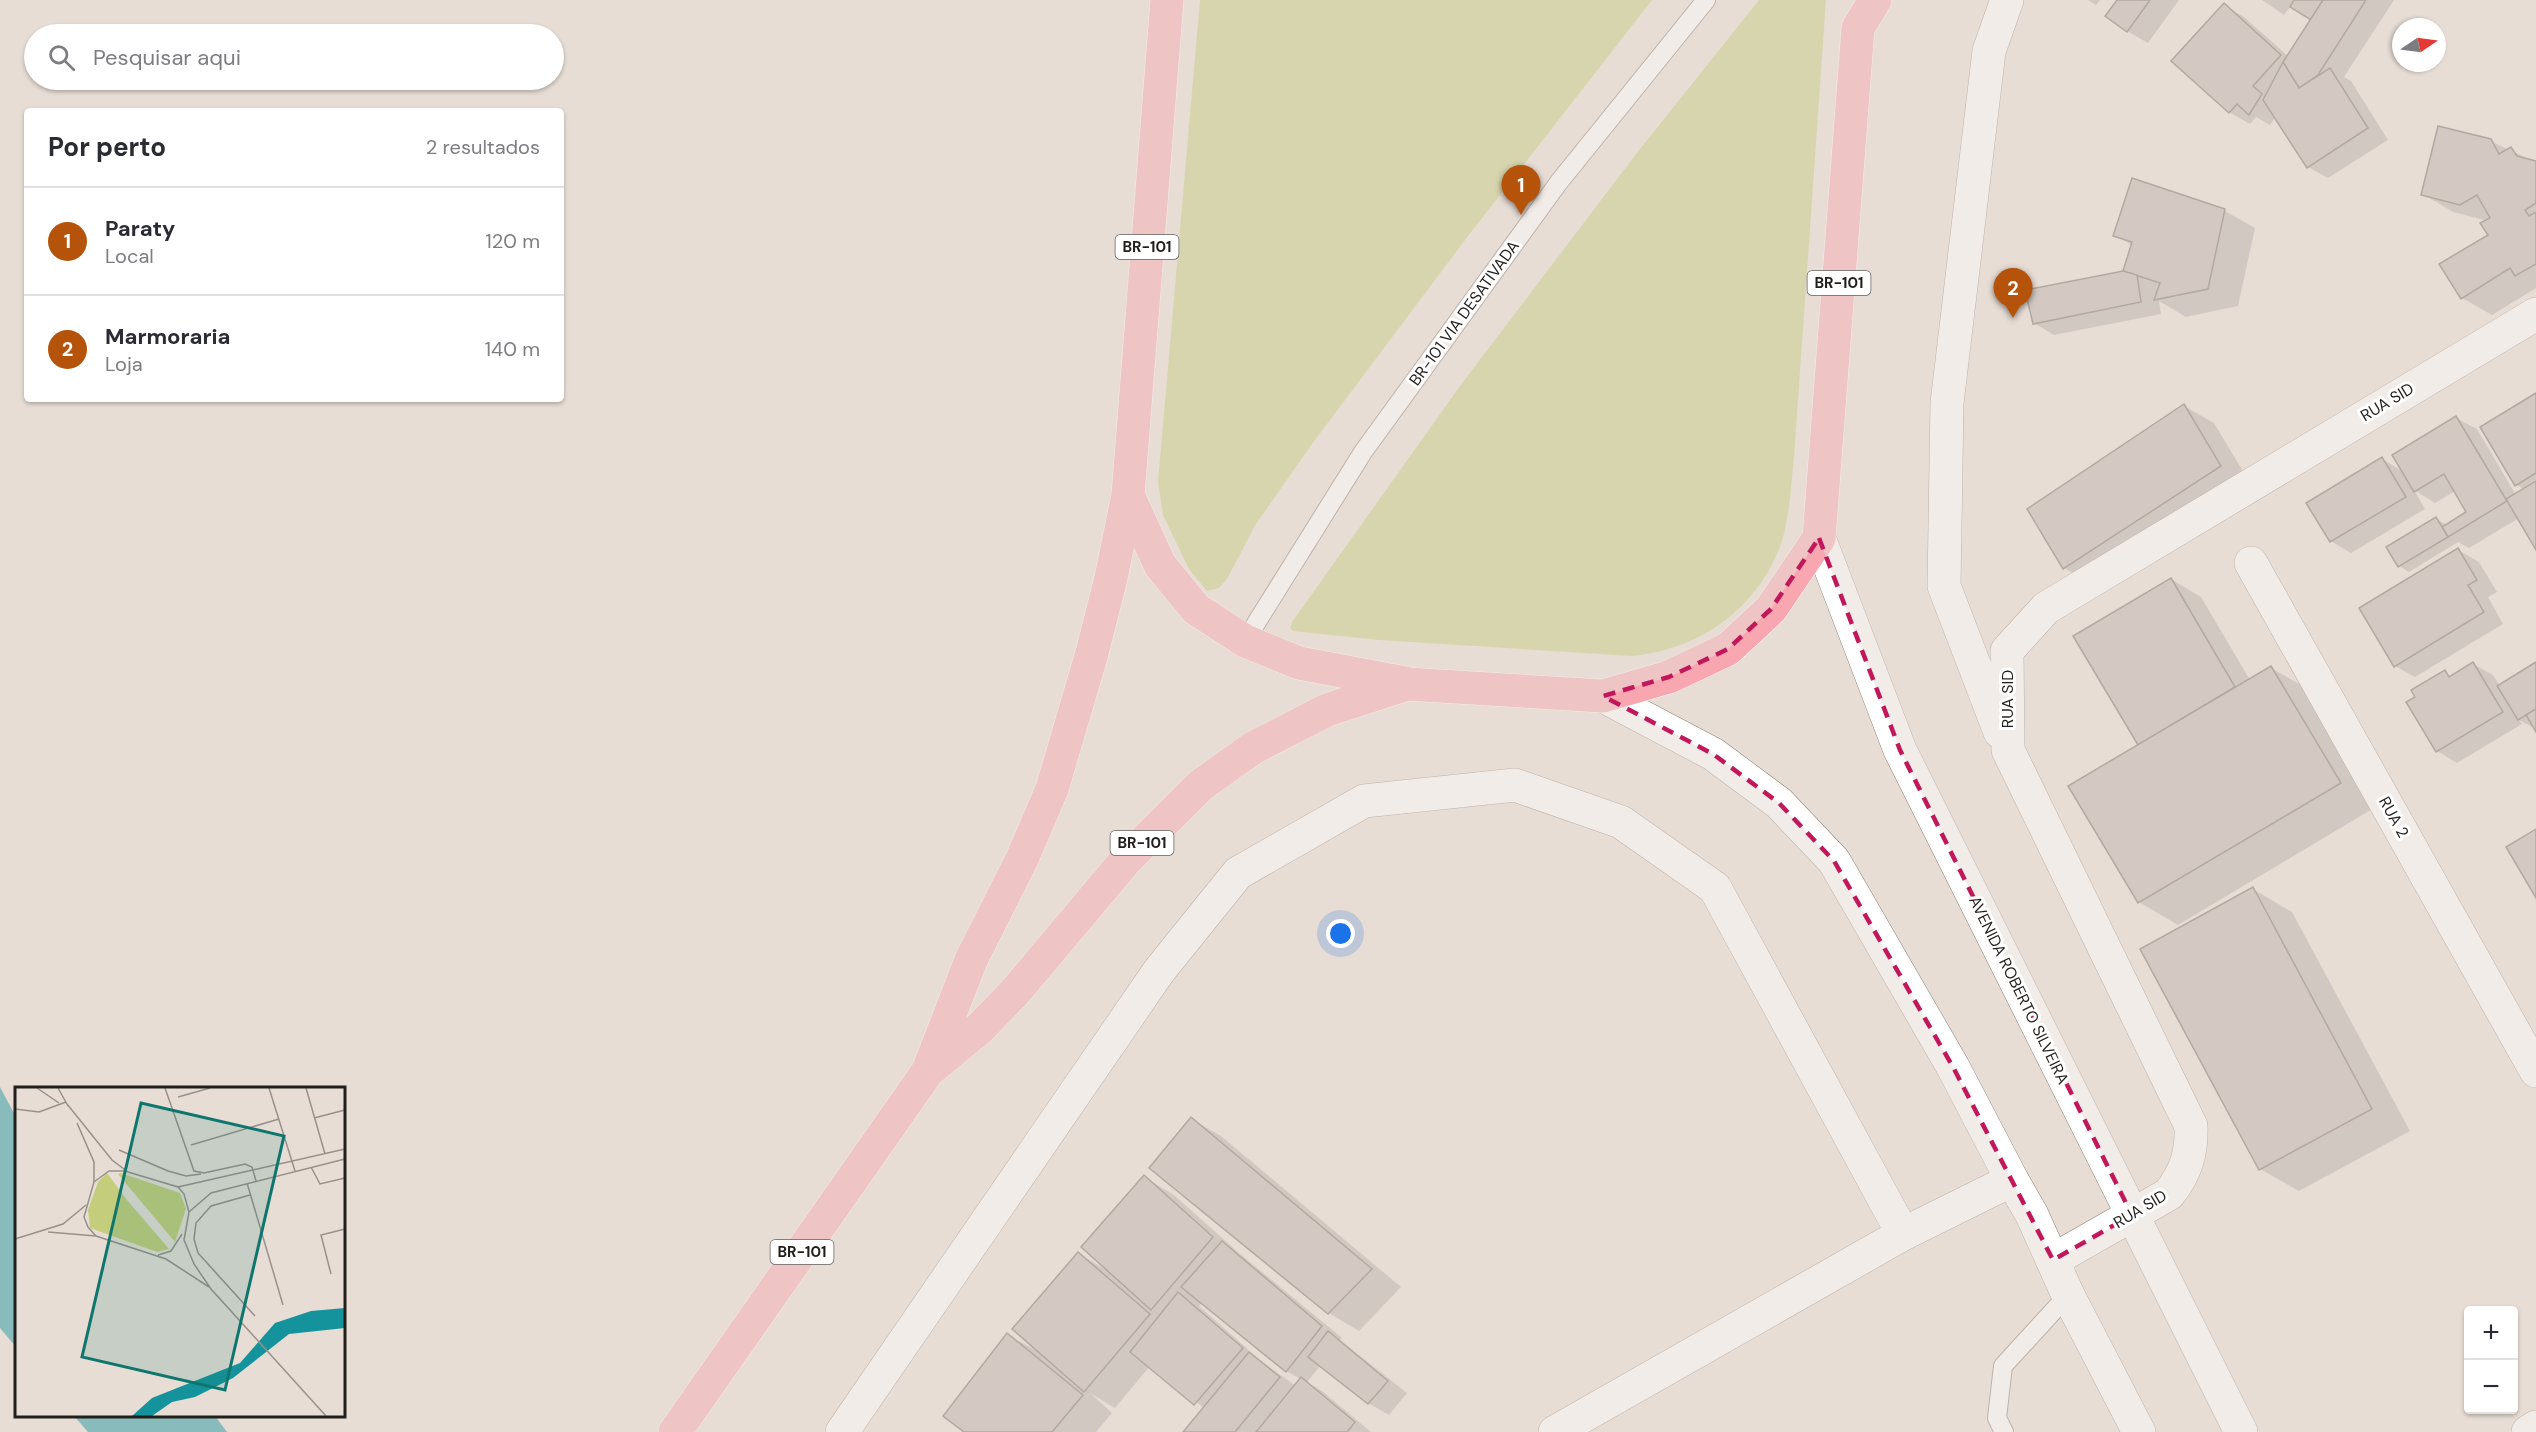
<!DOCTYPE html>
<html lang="pt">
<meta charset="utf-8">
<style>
:root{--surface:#fff;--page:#f2f2f3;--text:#2b2b33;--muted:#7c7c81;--line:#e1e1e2;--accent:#b45309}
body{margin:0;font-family:"DM Sans",sans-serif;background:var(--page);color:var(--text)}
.controls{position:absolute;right:18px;bottom:18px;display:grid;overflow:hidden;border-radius:6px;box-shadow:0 2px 4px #0004}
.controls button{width:54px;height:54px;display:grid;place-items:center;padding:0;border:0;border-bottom:2px solid var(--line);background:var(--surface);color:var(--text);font:30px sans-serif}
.compass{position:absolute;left:2392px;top:18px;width:54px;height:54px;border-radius:50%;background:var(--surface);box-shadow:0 2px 4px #0004;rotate:77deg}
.you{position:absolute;left:1341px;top:934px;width:21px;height:21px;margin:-15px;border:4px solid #fff;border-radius:50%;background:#1a73e8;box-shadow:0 0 0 9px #1a73e833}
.badge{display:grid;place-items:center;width:39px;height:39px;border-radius:50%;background:var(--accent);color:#fff;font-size:20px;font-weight:700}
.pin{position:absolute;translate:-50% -50px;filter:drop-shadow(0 2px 3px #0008)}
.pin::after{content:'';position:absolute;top:32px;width:21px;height:18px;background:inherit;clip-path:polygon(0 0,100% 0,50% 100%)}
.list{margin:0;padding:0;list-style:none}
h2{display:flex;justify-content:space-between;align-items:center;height:78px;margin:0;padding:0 24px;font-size:26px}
h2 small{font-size:20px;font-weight:400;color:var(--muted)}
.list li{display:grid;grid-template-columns:39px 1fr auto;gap:18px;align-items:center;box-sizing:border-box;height:108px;padding:0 24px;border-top:2px solid var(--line)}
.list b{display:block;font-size:22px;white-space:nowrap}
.list p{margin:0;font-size:20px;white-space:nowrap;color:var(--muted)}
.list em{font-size:20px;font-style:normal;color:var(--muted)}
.icon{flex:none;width:33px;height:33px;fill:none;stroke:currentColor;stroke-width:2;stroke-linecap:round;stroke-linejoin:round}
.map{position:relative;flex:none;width:2536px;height:1432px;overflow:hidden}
.search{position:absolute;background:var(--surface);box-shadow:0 2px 4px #0004;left:24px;top:24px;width:540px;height:66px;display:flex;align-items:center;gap:15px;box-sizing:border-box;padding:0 21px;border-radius:33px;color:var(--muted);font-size:22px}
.panel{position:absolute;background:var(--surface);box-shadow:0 2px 4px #0004;left:24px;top:108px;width:540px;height:294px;border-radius:6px}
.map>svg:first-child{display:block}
.green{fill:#c4cd7c}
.water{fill:#15939c}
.shadow{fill:#0003;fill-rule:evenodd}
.building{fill:#bbb2aa;stroke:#726a62;stroke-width:1.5}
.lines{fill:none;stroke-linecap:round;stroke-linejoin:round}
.service-casing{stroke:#8a817a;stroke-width:20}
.minor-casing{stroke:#8a817a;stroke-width:34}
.tertiary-casing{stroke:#8a817a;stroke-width:34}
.trunk-casing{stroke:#fff;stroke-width:34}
.service{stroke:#fff;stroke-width:18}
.minor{stroke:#fff;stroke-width:33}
.tertiary{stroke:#fff;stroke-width:33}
.trunk{stroke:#f8a6b0;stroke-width:33}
.marked{fill:none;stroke:#c2185b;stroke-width:4.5;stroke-dasharray:12 8;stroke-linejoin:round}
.labels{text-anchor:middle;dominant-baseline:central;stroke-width:6;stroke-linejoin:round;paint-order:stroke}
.shield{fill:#fff;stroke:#64625f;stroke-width:1.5}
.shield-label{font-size:15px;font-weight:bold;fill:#211e1b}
.street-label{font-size:16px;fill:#211e1b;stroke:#fff}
.inset-road{fill:none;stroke:#98918b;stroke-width:1.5}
.view{fill:#0f766e;fill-opacity:0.15;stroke:#0f766e;stroke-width:3}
.inset-edge{fill:none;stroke:#211e1b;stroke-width:3}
</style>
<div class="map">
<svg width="2536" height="1432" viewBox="0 0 2536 1432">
<rect width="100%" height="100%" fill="#e7ddd5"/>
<g class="green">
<path d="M1200,0H1652L1468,236L1312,444L1256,524L1227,579L1219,588L1207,591L1189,569L1163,515L1158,482Z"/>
<path d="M1759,0H1826L1794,457C1791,484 1790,517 1781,544C1757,609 1699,650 1631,656L1379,640L1293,631L1290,628L1292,622L1460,386L1636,154Z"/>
</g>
<g class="water">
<path d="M0,1087L16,1117V1347L0,1328Z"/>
<path d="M74,1416H215L227,1432H88Z"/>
</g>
<g class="shadow">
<path d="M2088,0H2100L2096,5Z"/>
<path d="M2119,0H2179L2148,43L2127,31Z"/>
<path d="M2262,0H2394L2344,77L2351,81L2388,140L2328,178L2308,167L2276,116L2270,125L2256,117L2250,124L2229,112L2224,5L2244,17L2289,57L2313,19L2291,6L2284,15Z"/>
<path d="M2490,141L2536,162V288L2492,315L2462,298L2490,236L2488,221L2453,212L2423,194Z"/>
<path d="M2225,211L2255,228L2238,306L2186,317L2159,301L2161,314L2054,335L2034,323L2124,272L2133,246L2115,235Z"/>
<path d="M2536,395V547L2519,518L2469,548L2458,542L2409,572L2399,566L2436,519L2447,525L2468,512L2455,491L2435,503L2414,490L2425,509L2351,553L2331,541L2382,459L2404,472L2456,418L2477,429L2516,495L2525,490L2517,485Z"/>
<path d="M2184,406L2214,423L2250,483L2094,585L2064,568Z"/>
<path d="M2458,550L2479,562L2497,592L2488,597L2503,624L2415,677L2395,666Z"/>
<path d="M2171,579L2201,597L2250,680L2271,668L2310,690L2379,805L2178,925L2139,902Z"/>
<path d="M2473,664L2493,675L2500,686L2536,664V729L2519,720L2522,724L2457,763L2437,751L2445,672L2452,677Z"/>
<path d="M2253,889L2292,912L2410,1131L2299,1191L2260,1169Z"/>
<path d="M1191,1119L1221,1136L1401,1287L1359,1331L1329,1313Z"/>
<path d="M1144,1177L1174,1195L1239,1253L1342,1338L1340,1340L1407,1393L1389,1415L1368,1403L1321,1365L1307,1382L1322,1391L1371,1432H1185L1204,1408L1150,1366L1115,1408L1090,1393L1112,1413L1096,1432H966L1007,1335L1042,1353L1079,1254L1110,1272ZM1202,1302L1286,1371L1301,1379L1296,1386L1261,1361L1199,1306Z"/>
</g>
<g class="building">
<path d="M2117,0H2150L2127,32L2105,16Z"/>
<path d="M2294,0H2323L2311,20L2290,7Z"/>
<path d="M2323,0H2366L2318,75L2299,88L2283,62Z"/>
<path d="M2224,3L2281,55L2253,86L2262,94L2249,115L2237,104L2229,113L2171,61Z"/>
<path d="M2283,62L2299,88L2330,68L2368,128L2307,168L2263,100Z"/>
<path d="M2438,126L2491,139L2499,154L2511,147L2517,156L2536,161V203L2525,210L2529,216L2536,212V264L2515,276L2510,268L2461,299L2439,264L2488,235L2480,223L2490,218L2477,195L2460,205L2421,195Z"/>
<path d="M2132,178L2225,209L2208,289L2154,300L2160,283L2123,271L2132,242L2113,236Z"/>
<path d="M2123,271L2137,275L2141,302L2033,324L2025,290Z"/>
<path d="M2536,393V473L2515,486L2480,427Z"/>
<path d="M2184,404L2221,466L2063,569L2027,509Z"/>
<path d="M2456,416L2507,501L2448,537L2442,527L2466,512L2444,474L2414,492L2392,455Z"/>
<path d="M2382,457L2406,497L2330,542L2306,503Z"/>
<path d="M2536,481V550L2506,499Z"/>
<path d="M2436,517L2448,537L2398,567L2386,547Z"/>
<path d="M2458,548L2477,580L2468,585L2484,612L2394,667L2359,608Z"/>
<path d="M2171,578L2235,687L2138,745L2073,636Z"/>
<path d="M2473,662L2503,712L2436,752L2406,702L2415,697L2411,690L2445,670L2449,677Z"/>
<path d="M2536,662V709L2518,720L2497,686Z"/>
<path d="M2271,666L2341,783L2138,903L2068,786Z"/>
<path d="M2536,709V732L2526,715Z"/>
<path d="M2536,829V898L2506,847Z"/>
<path d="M2253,887L2372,1109L2259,1170L2140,949Z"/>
<path d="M1191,1117L1372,1269L1328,1314L1149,1168Z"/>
<path d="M1144,1175L1213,1237L1151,1310L1081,1247Z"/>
<path d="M1222,1241L1322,1326L1286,1372L1181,1287Z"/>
<path d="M1078,1252L1150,1314L1084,1392L1012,1329Z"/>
<path d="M1178,1292L1243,1348L1194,1405L1130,1352Z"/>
<path d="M1328,1331L1388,1381L1368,1404L1308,1357Z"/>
<path d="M1007,1333L1083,1395L1052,1432H964L943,1416Z"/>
<path d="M1249,1352L1280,1377L1235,1432H1183Z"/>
<path d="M1301,1377L1355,1422L1347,1432H1256Z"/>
</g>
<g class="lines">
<defs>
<g id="service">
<path d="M1245,641L1363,452L1559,182L1706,0"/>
<path d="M2004,1432L1997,1418L2003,1366L2068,1295"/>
</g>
<g id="minor">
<path d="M2251,563L2536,1071"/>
<path d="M2000,732L1944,586L1947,403L1989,51L2007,0"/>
<path d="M2053,1260L2169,1194C2186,1172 2192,1153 2191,1126L2008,750L2007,651L2046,608L2536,314"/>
<path d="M842,1432L1159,971L1238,873L1364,801L1515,785L1621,822L1715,888L1903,1234"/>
<path d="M1555,1432L1903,1234L2012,1180"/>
<path d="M2528,1432L2536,1427"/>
</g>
<g id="tertiary">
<path d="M1819,538L1900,750L2241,1432"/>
<path d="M1603,696L1713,754L1779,803L1834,861L1953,1067L2012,1180L2032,1215L2068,1295L2139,1432"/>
</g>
<g id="trunk">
<path d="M1128,495L1160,565L1196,609L1245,641L1299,663L1405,683"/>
<path d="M928,1071L980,1028L1014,993L1126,860L1201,785L1253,748L1327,710L1407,684L1603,696L1669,677L1728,649L1771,609L1819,538L1858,28L1875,0"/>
<path d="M675,1432L928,1071L971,960L1022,859L1052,789L1092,653L1111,578L1128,495L1167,0"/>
</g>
</defs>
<use href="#service" class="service-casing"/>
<use href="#minor" class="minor-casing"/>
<use href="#tertiary" class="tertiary-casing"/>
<use href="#trunk" class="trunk-casing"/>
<use href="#service" class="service"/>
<use href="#minor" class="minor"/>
<use href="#tertiary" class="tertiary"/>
<use href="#trunk" class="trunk"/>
</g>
<path d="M0 0H2536V1432H0ZM1819,538L1900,750L2132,1215L2053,1260L1953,1067L1834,861L1779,803L1713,754L1603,696L1669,677L1728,649L1771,609Z" fill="#e7ddd5" fill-opacity=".55" fill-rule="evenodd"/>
<path class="marked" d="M1819,538L1900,750L2132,1215L2053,1260L1953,1067L1834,861L1779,803L1713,754L1603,696L1669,677L1728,649L1771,609Z"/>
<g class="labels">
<g class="shield">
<rect x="1115.5" y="235" width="63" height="24" rx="4.5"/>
<rect x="1807.5" y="271" width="63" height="24" rx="4.5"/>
<rect x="1110.5" y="831" width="63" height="24" rx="4.5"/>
<rect x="770.5" y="1240" width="63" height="24" rx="4.5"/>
</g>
<g class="shield-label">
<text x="1147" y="247">BR-101</text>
<text x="1839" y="283">BR-101</text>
<text x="1142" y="843">BR-101</text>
<text x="802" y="1252">BR-101</text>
</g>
<g class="street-label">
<text transform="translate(1464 313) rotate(-54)">BR-101 VIA DESATIVADA</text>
<text transform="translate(2387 402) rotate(-31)">RUA SID</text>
<text transform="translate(2007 699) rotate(-90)">RUA SID</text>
<text transform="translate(2394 817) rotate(61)">RUA 2</text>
<text transform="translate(2019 990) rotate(64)">AVENIDA ROBERTO SILVEIRA</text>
<text transform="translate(2140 1209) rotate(-31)">RUA SID</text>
</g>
</g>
<g transform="translate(15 1087)">
<rect width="330" height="330" fill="#e7ddd5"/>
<path d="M92,86L112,113L154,162L142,165L75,141L73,123L83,95ZM106,86L165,106L171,122L160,155L103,87Z" fill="#c4cd7c"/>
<path d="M330,221V241L274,247L218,291L180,310L157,315L137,329H117L137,311L225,276L260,236L296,224Z" fill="#15939c"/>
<path class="inset-road" d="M22,1L44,16M43,1L53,19M150,1L179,84L189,86L230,77L237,80L241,94M254,1L280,84M291,1L310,67M163,10L195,1M52,17L97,73L113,85L163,100L169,107L174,125L169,153L179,177L196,202L311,329M0,22L24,25L51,15M299,31L330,23M62,36L79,75V95L69,130L73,140L81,149L151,172L194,200M176,58L264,32M104,63L153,84L171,89L186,87M296,80L305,97L330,91M79,95L94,84H110M232,96L268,218M163,100L330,62M235,108L196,119L181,136L179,152L183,166L240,229M174,125L196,106L330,72M33,145L81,149M0,152L48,137L71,118M143,168L156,164L167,147M316,187L306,148L330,142"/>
<path class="view" d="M126,16L269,49L210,303L67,270Z"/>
<rect width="330" height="330" class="inset-edge"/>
</g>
</svg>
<div class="controls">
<button>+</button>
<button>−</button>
</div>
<svg class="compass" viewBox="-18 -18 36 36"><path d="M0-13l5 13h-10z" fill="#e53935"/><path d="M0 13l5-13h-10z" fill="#7c7c81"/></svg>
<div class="you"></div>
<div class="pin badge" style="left:1521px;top:215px">1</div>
<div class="pin badge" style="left:2013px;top:318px">2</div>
<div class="search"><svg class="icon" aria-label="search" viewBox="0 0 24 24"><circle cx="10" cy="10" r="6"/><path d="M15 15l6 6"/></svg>Pesquisar aqui</div>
<section class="panel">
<h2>Por perto<small>2 resultados</small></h2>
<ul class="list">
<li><span class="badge">1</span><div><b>Paraty</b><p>Local</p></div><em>120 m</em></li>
<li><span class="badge">2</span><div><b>Marmoraria</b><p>Loja</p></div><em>140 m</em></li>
</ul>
</section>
</div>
